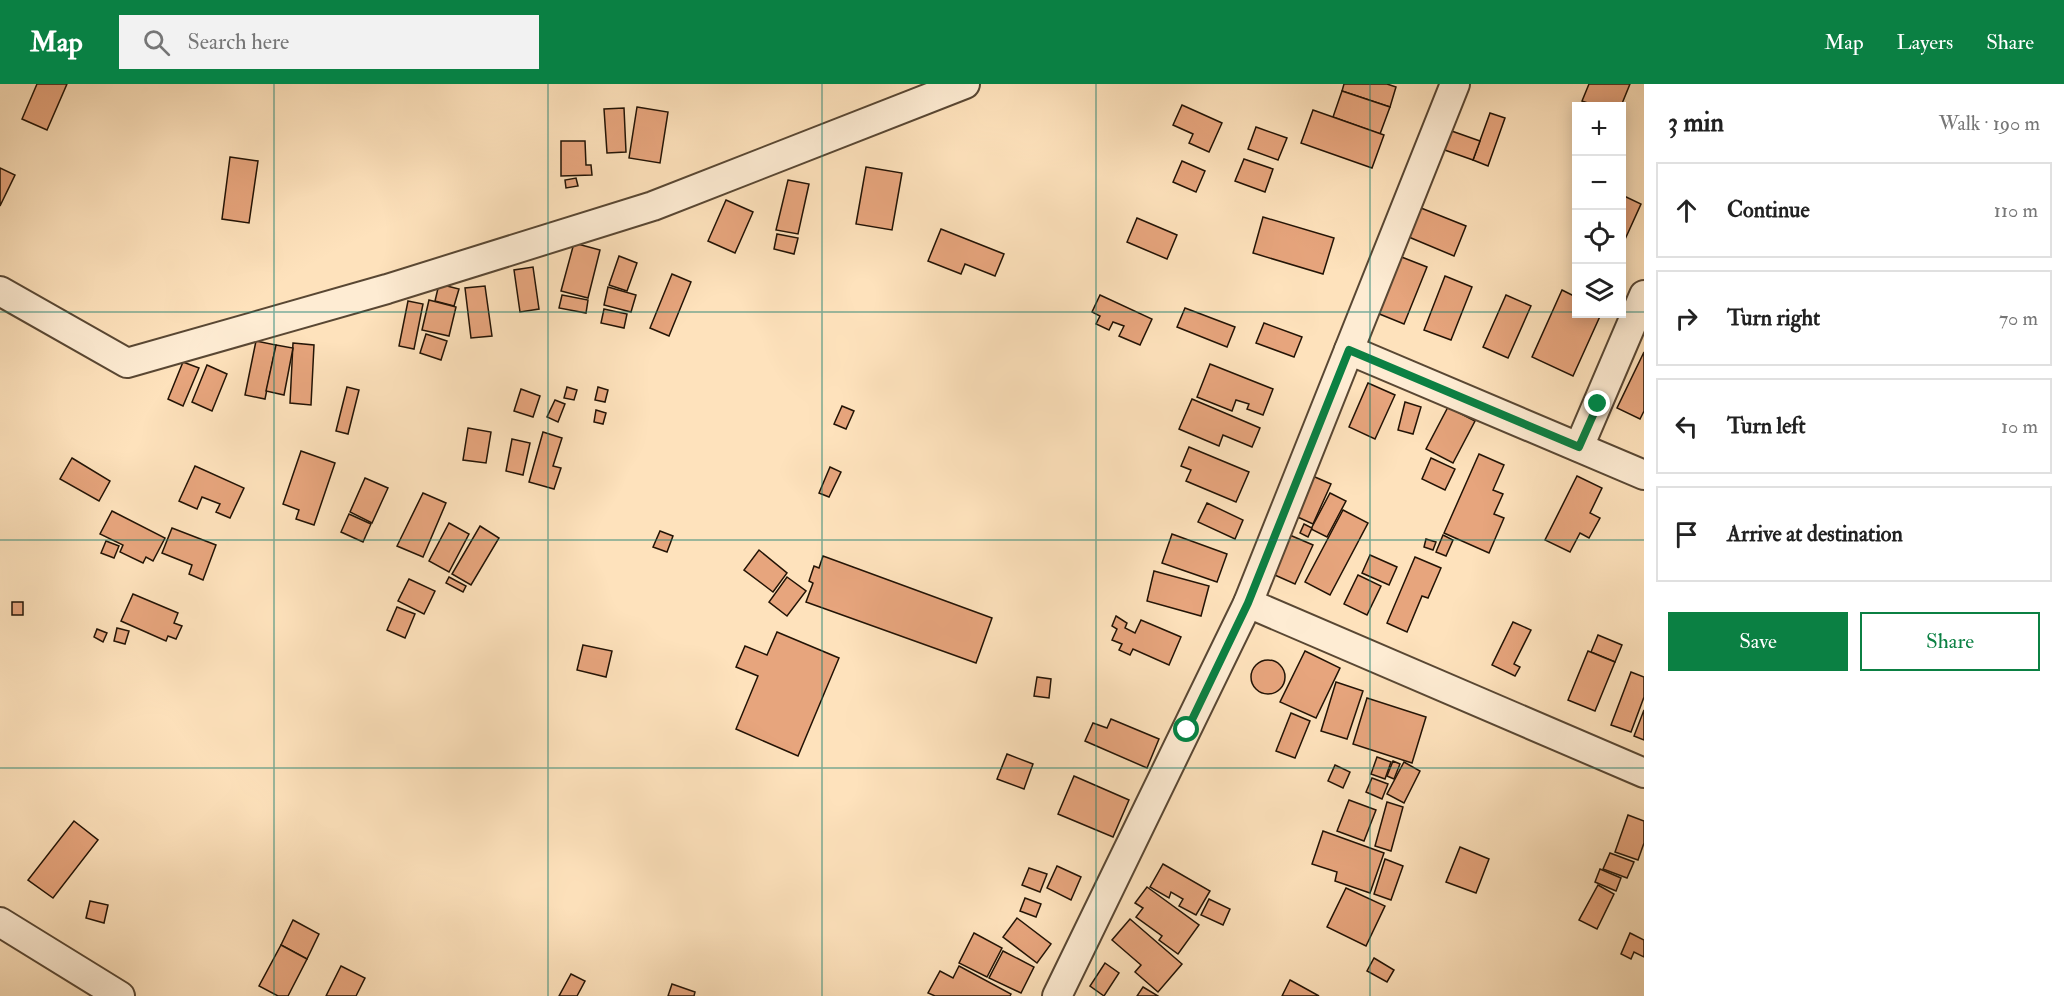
<!DOCTYPE html>
<meta charset="utf-8">
<style>
:root{--surface:#fff;--page:#f2f2f2;--text:#222;--muted:#767676;--line:#e0e0e0;--accent:#0b8043}
body{margin:0;font-family:"IM FELL Double Pica",serif;background:var(--page);color:var(--text)}
.controls{position:absolute;right:18px;top:18px;display:grid;overflow:hidden;border-radius:0px;box-shadow:0 3px 15px #0003}
.controls button{width:54px;height:54px;display:grid;place-items:center;padding:0;border:0;border-bottom:2px solid var(--line);background:var(--surface);color:var(--text);font:30px sans-serif}
.stop{position:absolute;width:18px;height:18px;margin:-14px;border:4px solid #0b8043;border-radius:50%;background:#fff}
.stop.end{background:#0b8043;border-color:#fff;box-shadow:0 2px 6px #0008}
.list{margin:0;padding:0;list-style:none}
h2{display:flex;justify-content:space-between;align-items:center;height:78px;margin:0;padding:0 24px;font-size:26px}
h2 small{font-size:20px;font-weight:400;color:var(--muted)}
.list li{display:grid;grid-template-columns:39px 1fr auto;gap:18px;align-items:center;box-sizing:border-box;height:96px;margin:0 12px 12px;padding:0 12px;border:2px solid var(--line);border-radius:0px}
.list b{display:block;font-size:22px;white-space:nowrap}
.list em{font-size:20px;font-style:normal;color:var(--muted)}
.actions{display:flex;gap:12px;padding:18px 24px}
.actions a{flex:1;padding:14px 0;border:2px solid var(--accent);border-radius:0px;text-align:center;font-size:21px;color:var(--accent)}
.actions .main{background:var(--accent);color:#fff}
.icon{flex:none;width:33px;height:33px;fill:none;stroke:currentColor;stroke-width:2;stroke-linecap:round;stroke-linejoin:round}
.map{position:relative;flex:none;width:1644px;height:912px;overflow:hidden}
header{display:flex;align-items:center;gap:36px;box-sizing:border-box;height:84px;padding:0 30px;background:var(--accent);color:#fff}
header strong{font-size:28px}
nav{display:flex;gap:33px;margin-inline-start:auto;font-size:21px}
.search{width:420px;height:54px;background:var(--page);display:flex;align-items:center;gap:15px;box-sizing:border-box;padding:0 21px;border-radius:0px;color:var(--muted);font-size:22px}
main{display:flex}
aside{flex:1;background:var(--surface)}
.map>svg:first-child{display:block}
.building{fill:#e7a57d;stroke:#221305;stroke-width:1.5}
.lines{fill:none;stroke-linecap:round;stroke-linejoin:round}
.minor-casing{stroke:#594733;stroke-width:32}
.minor{stroke:#feecd3;stroke-width:28}
.route{stroke:#0b8043;stroke-width:8}
.grid{fill:none;stroke:#0f766e;stroke-width:1.5;stroke-opacity:0.55}
</style>
<header>
<strong>Map</strong>
<div class="search"><svg class="icon" aria-label="search" viewBox="0 0 24 24"><circle cx="10" cy="10" r="6"/><path d="M15 15l6 6"/></svg>Search here</div>
<nav><a>Map</a><a>Layers</a><a>Share</a></nav>
</header>
<main>
<div class="map">
<svg width="1644" height="912" viewBox="0 0 1644 912">
<rect width="100%" height="100%" fill="#fee2bc"/>
<filter id="stains"><feTurbulence type="fractalNoise" baseFrequency=".00333" numOctaves="4"/><feColorMatrix values="0 0 0 0 .2 0 0 0 0 .09 0 0 0 0 .02 0 0 0 .5 -.17"/></filter>
<radialGradient id="worn" r=".72"><stop offset=".6" stop-color="#630" stop-opacity="0"/><stop offset="1" stop-color="#630" stop-opacity=".3"/></radialGradient>
<g class="building">
<path d="M37,0H67L47,46L22,35Z"/>
<path d="M1344,0H1387L1396,3L1390,23L1342,7Z"/>
<path d="M1589,0H1630L1621,22H1596L1582,17Z"/>
<path d="M1342,7L1390,23L1380,50L1333,33Z"/>
<path d="M1182,21L1222,39L1209,68L1189,59L1193,50L1173,41Z"/>
<path d="M637,23L668,28L660,79L629,74Z"/>
<path d="M624,24L626,68L607,69L604,25Z"/>
<path d="M1313,26L1384,51L1372,84L1301,59Z"/>
<path d="M1490,29L1505,34L1488,82L1473,76Z"/>
<path d="M1256,43L1287,54L1278,76L1248,65Z"/>
<path d="M1446,45L1480,57L1473,76L1439,64Z"/>
<path d="M561,57H585L586,81H591L592,91L561,92Z"/>
<path d="M230,73L258,77L249,139L222,135Z"/>
<path d="M1244,75L1273,85L1265,108L1235,97Z"/>
<path d="M1182,77L1205,87L1196,108L1173,98Z"/>
<path d="M866,83L902,89L892,146L856,140Z"/>
<path d="M0,84L15,91L0,122Z"/>
<path d="M576,94L578,102L566,104L565,96Z"/>
<path d="M788,96L809,100L798,150L776,146Z"/>
<path d="M1622,111L1641,120L1622,162Z"/>
<path d="M726,116L753,128L735,169L708,157Z"/>
<path d="M1416,122L1466,142L1454,172L1404,151Z"/>
<path d="M1263,133L1334,154L1323,190L1253,169Z"/>
<path d="M1137,134L1177,151L1167,175L1127,158Z"/>
<path d="M941,145L1004,170L995,192L965,180L961,190L928,177Z"/>
<path d="M777,150L798,154L794,170L774,165Z"/>
<path d="M574,159L600,166L588,214L561,207Z"/>
<path d="M619,172L637,179L627,207L609,201Z"/>
<path d="M1399,172L1427,183L1404,240L1377,229Z"/>
<path d="M533,183L539,225L520,228L514,186Z"/>
<path d="M672,190L691,198L669,252L650,244Z"/>
<path d="M1445,192L1472,203L1451,256L1424,246Z"/>
<path d="M439,200L459,205L454,222L435,217Z"/>
<path d="M485,202L492,252L471,254L465,204Z"/>
<path d="M608,203L636,211L631,228L604,221Z"/>
<path d="M1562,206L1576,213V230H1601L1573,292L1532,273Z"/>
<path d="M562,211L588,216L586,229L559,224Z"/>
<path d="M1100,211L1152,235L1140,261L1119,252L1124,242L1113,238L1109,246L1096,240L1100,232L1092,228Z"/>
<path d="M1506,211L1531,222L1508,274L1483,263Z"/>
<path d="M429,216L456,223L449,252L422,246Z"/>
<path d="M408,217L423,220L414,265L399,262Z"/>
<path d="M1185,224L1235,243L1227,263L1177,243Z"/>
<path d="M604,225L627,230L624,244L601,239Z"/>
<path d="M1264,239L1302,253L1294,273L1256,259Z"/>
<path d="M426,250L447,257L441,276L420,269Z"/>
<path d="M256,257L276,261L265,315L245,311Z"/>
<path d="M293,259L314,261L311,321L290,319Z"/>
<path d="M276,261L293,264L284,311L266,307Z"/>
<path d="M1644,268V327L1640,335L1617,324Z"/>
<path d="M183,278L199,284L183,322L168,315Z"/>
<path d="M1210,280L1273,305L1263,331L1247,325L1249,320L1236,316L1232,327L1197,313Z"/>
<path d="M207,281L227,290L212,327L192,318Z"/>
<path d="M1368,299L1395,311L1375,355L1349,343Z"/>
<path d="M347,303L359,306L348,350L336,347Z"/>
<path d="M567,303L577,306L574,316L564,314Z"/>
<path d="M598,303L608,306L605,318L595,316Z"/>
<path d="M521,305L540,312L533,333L514,327Z"/>
<path d="M1192,315L1260,344L1252,363L1223,351L1219,362L1179,345Z"/>
<path d="M555,316L565,320L558,338L547,333Z"/>
<path d="M1405,318L1421,323L1413,350L1398,346Z"/>
<path d="M842,322L854,327L846,345L834,340Z"/>
<path d="M1448,323L1475,337L1453,379L1426,365Z"/>
<path d="M596,326L606,329L603,340L594,338Z"/>
<path d="M468,344L491,348L486,379L463,376Z"/>
<path d="M543,348L562,354L553,382L561,384L554,405L529,398Z"/>
<path d="M512,355L530,359L523,391L506,387Z"/>
<path d="M1189,363L1249,388L1236,418L1186,397L1191,386L1181,382Z"/>
<path d="M301,367L335,379L314,441L296,435L299,426L283,420Z"/>
<path d="M1479,370L1504,381L1493,406L1503,410L1494,430L1504,434L1489,469L1444,449Z"/>
<path d="M72,374L110,397L99,417L60,395Z"/>
<path d="M1431,374L1455,385L1445,406L1422,395Z"/>
<path d="M195,382L244,404L230,434L216,428L220,420L202,413L197,425L179,417Z"/>
<path d="M830,383L841,388L829,413L819,409Z"/>
<path d="M1308,390L1331,400L1313,440L1291,430Z"/>
<path d="M1577,392L1602,404L1590,429L1600,434L1589,454L1580,449L1570,468L1545,456Z"/>
<path d="M365,394L388,404L372,439L350,428Z"/>
<path d="M423,409L446,419L423,473L397,462Z"/>
<path d="M1330,409L1346,417L1327,453L1311,445Z"/>
<path d="M1207,419L1243,436L1235,455L1198,438Z"/>
<path d="M1343,426L1368,439L1330,511L1305,498Z"/>
<path d="M112,427L165,454L153,477L146,473L143,479L120,468L123,461L100,450Z"/>
<path d="M349,430L371,440L363,458L341,448Z"/>
<path d="M449,439L469,450L449,488L429,477Z"/>
<path d="M1304,440L1312,444L1308,453L1300,449Z"/>
<path d="M480,442L499,454L471,501L452,490Z"/>
<path d="M172,444L216,461L203,496L189,490L192,481L162,469Z"/>
<path d="M660,447L673,452L667,468L653,463Z"/>
<path d="M1285,449L1313,461L1295,500L1268,488Z"/>
<path d="M1172,450L1227,470L1217,498L1162,479Z"/>
<path d="M1443,451L1453,456L1446,472L1436,468Z"/>
<path d="M1426,455L1436,458L1433,466L1424,463Z"/>
<path d="M106,457L119,462L114,474L101,469Z"/>
<path d="M759,466L787,489L773,508L744,486Z"/>
<path d="M1370,471L1397,483L1389,501L1362,489Z"/>
<path d="M823,472L992,534L976,579L806,518L813,499L809,497L814,482L819,484Z"/>
<path d="M1415,473L1441,484L1428,514L1422,512L1407,548L1387,539Z"/>
<path d="M1154,487L1209,502L1201,532L1147,517Z"/>
<path d="M1358,491L1381,502L1367,531L1344,520Z"/>
<path d="M449,493L466,502L463,508L446,499Z"/>
<path d="M787,493L806,507L787,532L769,518Z"/>
<path d="M409,495L435,507L424,530L398,517Z"/>
<path d="M133,510L178,529L174,539L182,542L176,555L168,552L166,557L121,537Z"/>
<rect x="12" y="518" width="11" height="13"/>
<path d="M397,523L415,530L405,554L387,546Z"/>
<path d="M1116,532L1127,539L1125,544L1135,549L1141,536L1181,553L1169,581L1133,565L1130,571L1119,566L1122,560L1112,556L1117,545L1112,542Z"/>
<path d="M1513,538L1531,546L1514,580L1520,583L1515,592L1492,581Z"/>
<path d="M117,544L129,547L125,560L114,557Z"/>
<path d="M97,545L107,549L103,558L94,553Z"/>
<path d="M777,548L839,574L798,672L736,645L758,592L736,583L745,562L767,571Z"/>
<path d="M1598,551L1622,561L1615,578L1591,568Z"/>
<path d="M583,561L612,567L606,593L577,586Z"/>
<path d="M1305,567L1340,584L1316,634L1280,618Z"/>
<path d="M1588,567L1615,578L1595,627L1568,616Z"/>
<circle cx="1268" cy="593" r="17"/>
<path d="M1631,588L1644,593V613L1631,648L1611,641Z"/>
<path d="M1037,593L1051,595L1049,614L1034,612Z"/>
<path d="M1336,598L1363,607L1347,655L1321,647Z"/>
<path d="M1367,614L1426,633L1412,679L1353,660Z"/>
<path d="M1644,626V656L1634,652Z"/>
<path d="M1291,629L1310,637L1295,674L1276,667Z"/>
<path d="M1111,635L1159,655L1147,684L1085,657L1093,639L1107,644Z"/>
<path d="M1007,670L1033,680L1024,705L997,695Z"/>
<path d="M1377,673L1391,678L1385,695L1371,690Z"/>
<path d="M1393,677L1400,680L1394,695L1387,692Z"/>
<path d="M1404,678L1420,687L1404,719L1387,710Z"/>
<path d="M1335,681L1350,688L1343,704L1328,697Z"/>
<path d="M1074,692L1129,716L1113,753L1058,730Z"/>
<path d="M1372,694L1388,700L1382,715L1366,708Z"/>
<path d="M1349,716L1376,726L1364,757L1337,747Z"/>
<path d="M1387,718L1403,723L1391,767L1375,762Z"/>
<path d="M1628,731L1644,737V759L1638,776L1615,768Z"/>
<path d="M74,737L98,756L53,814L28,796Z"/>
<path d="M1323,747L1384,769L1370,809L1335,797L1337,788L1312,780Z"/>
<path d="M1460,763L1489,775L1476,809L1446,798Z"/>
<path d="M1610,769L1634,778L1627,794L1603,785Z"/>
<path d="M1385,775L1403,782L1391,816L1374,810Z"/>
<path d="M1163,780L1210,807L1196,831L1179,822L1183,815L1171,808L1169,814L1150,803Z"/>
<path d="M1057,782L1081,793L1071,816L1047,804Z"/>
<path d="M1029,784L1047,790L1040,808L1022,801Z"/>
<path d="M1600,785L1621,794L1616,807L1595,798Z"/>
<path d="M1598,801L1614,810L1597,845L1579,836Z"/>
<path d="M1147,803L1199,841L1178,870L1159,856L1162,852L1136,833L1143,824L1135,819Z"/>
<path d="M1346,804L1385,822L1366,862L1327,843Z"/>
<path d="M1025,814L1041,820L1036,833L1020,827Z"/>
<path d="M1209,815L1230,825L1223,841L1201,831Z"/>
<path d="M90,817L108,821L104,839L86,834Z"/>
<path d="M1017,834L1051,860L1037,879L1003,853Z"/>
<path d="M1130,835L1182,880L1158,908L1135,888L1141,881L1112,856Z"/>
<path d="M293,836L319,850L307,875L281,861Z"/>
<path d="M974,849L1002,864L987,893L959,879Z"/>
<path d="M1630,849L1644,856V873L1634,868L1631,875L1621,870Z"/>
<path d="M281,861L307,875L288,912H278L259,902Z"/>
<path d="M1003,867L1034,883L1021,909L989,894Z"/>
<path d="M1374,874L1394,886L1387,898L1367,887Z"/>
<path d="M1105,879L1119,889L1104,912L1090,902Z"/>
<path d="M341,882L365,894L356,912H326Z"/>
<path d="M959,882L1011,910L1010,912H935L928,909L940,887L953,894Z"/>
<path d="M571,890L585,897L577,912H559Z"/>
<path d="M1290,896L1319,912H1282Z"/>
<path d="M672,900L695,908L694,912H668Z"/>
<path d="M1143,903L1158,912H1137Z"/>
</g>
<g class="lines">
<defs>
<g id="minor">
<path d="M0,207L127,279L387,205L653,122L965,0"/>
<path d="M1349,266L1644,391"/>
<path d="M1579,363L1644,211"/>
<path d="M1248,519L1644,689"/>
<path d="M0,838L120,912"/>
<path d="M1057,912L1248,519L1455,0"/>
</g>
</defs>
<use href="#minor" class="minor-casing"/>
<use href="#minor" class="minor"/>
</g>
<g class="lines">
<path class="route" d="M1187,646L1248,519L1349,266L1579,363L1598,320"/>
</g>
<path class="grid" d="M274,0V912M548,0V912M822,0V912M1096,0V912M1370,0V912M0,228H1576M1622,228H1644M0,456H1644M0,684H1644"/>
<rect width="100%" height="100%" filter="url(#stains)"/>
<rect width="100%" height="100%" fill="url(#worn)"/>
</svg>
<div class="controls">
<button>+</button>
<button>−</button>
<button><svg class="icon" aria-label="locate" viewBox="0 0 24 24"><circle cx="12" cy="12" r="6"/><path d="M12 2v4M12 18v4M2 12h4M18 12h4"/></svg></button>
<button><svg class="icon" aria-label="layers" viewBox="0 0 24 24"><path d="M12 4l9 5-9 5-9-5zM3 14l9 5 9-5"/></svg></button>
</div>
<div class="stop" style="left:1187px;top:646px"></div>
<div class="stop end" style="left:1598px;top:320px"></div>
</div>
<aside>
<h2>3 min<small>Walk · 190 m</small></h2>
<ul class="list">
<li><svg class="icon" aria-label="ahead" viewBox="0 0 24 24"><path d="M12 20V5M6 11l6-6 6 6"/></svg><div><b>Continue</b></div><em>110 m</em></li>
<li><svg class="icon" aria-label="right" viewBox="0 0 24 24"><path d="M7 20v-9h11M14 6l5 5-5 5"/></svg><div><b>Turn right</b></div><em>70 m</em></li>
<li><svg class="icon" aria-label="left" viewBox="0 0 24 24"><path d="M17 20v-9H6M10 6l-5 5 5 5"/></svg><div><b>Turn left</b></div><em>10 m</em></li>
<li><svg class="icon" aria-label="arrive" viewBox="0 0 24 24"><path d="M6 21V4h12l-3 4 3 4H6"/></svg><div><b>Arrive at destination</b></div></li>
</ul>
<div class="actions"><a class="main">Save</a><a>Share</a></div>
</aside>
</main>
